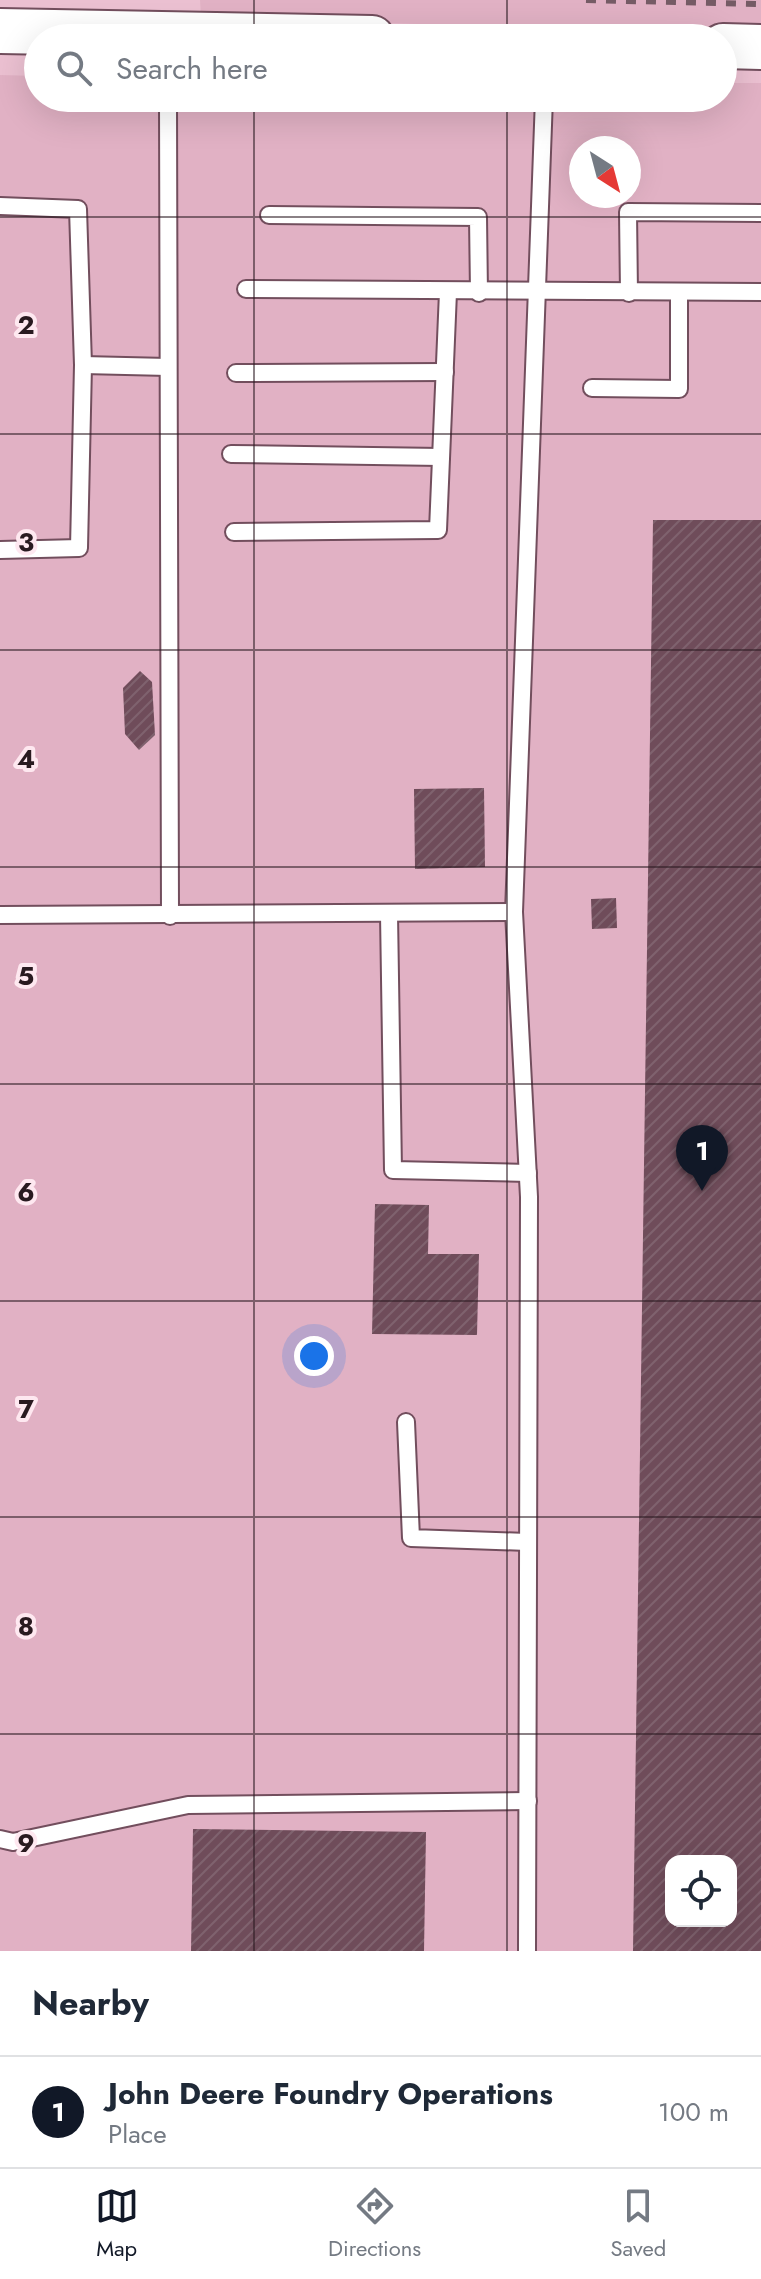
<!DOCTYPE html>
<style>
:root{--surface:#fff;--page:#f6f6f7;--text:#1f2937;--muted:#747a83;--line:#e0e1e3;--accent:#111827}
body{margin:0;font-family:Jost,sans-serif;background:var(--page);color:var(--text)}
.controls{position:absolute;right:24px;bottom:24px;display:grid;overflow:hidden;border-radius:16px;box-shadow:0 8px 32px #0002}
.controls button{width:72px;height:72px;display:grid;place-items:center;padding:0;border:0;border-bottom:2px solid var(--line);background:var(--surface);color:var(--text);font:40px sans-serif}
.compass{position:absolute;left:569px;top:136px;width:72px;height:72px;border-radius:50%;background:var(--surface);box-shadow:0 8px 32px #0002;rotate:144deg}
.you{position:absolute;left:314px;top:1356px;width:28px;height:28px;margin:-20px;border:6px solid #fff;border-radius:50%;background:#1a73e8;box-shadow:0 0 0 12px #1a73e833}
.badge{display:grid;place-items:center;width:52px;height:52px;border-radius:50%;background:var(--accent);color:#fff;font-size:26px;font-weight:700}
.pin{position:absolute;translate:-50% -66px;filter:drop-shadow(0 2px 4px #0008)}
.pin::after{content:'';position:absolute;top:42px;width:28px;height:24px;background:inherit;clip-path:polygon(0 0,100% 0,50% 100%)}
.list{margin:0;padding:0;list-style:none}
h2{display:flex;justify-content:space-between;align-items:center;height:104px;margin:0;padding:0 32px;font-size:34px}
h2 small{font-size:26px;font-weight:400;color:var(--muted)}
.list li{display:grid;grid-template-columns:52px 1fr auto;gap:24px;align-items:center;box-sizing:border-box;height:112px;padding:0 32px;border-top:2px solid var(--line)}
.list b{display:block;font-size:30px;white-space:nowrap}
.list p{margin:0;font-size:26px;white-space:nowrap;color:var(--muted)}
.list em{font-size:26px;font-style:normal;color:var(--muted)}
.icon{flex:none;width:44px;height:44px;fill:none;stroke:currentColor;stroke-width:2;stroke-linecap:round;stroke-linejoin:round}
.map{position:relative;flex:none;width:761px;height:1951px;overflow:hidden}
.search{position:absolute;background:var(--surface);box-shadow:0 8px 32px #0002;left:24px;right:24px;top:24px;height:88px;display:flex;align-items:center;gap:20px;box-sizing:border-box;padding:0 28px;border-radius:44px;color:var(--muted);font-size:30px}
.sheet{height:216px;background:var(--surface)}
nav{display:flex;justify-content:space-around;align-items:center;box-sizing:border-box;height:112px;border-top:2px solid var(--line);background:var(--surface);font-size:22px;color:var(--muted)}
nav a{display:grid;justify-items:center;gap:4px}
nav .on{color:var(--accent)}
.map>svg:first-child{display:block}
.built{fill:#e1b1c4;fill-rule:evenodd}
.building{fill:url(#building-hatch);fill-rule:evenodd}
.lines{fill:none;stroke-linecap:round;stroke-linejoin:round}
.lane-casing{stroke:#724e5d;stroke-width:20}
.secondary-casing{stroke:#724e5d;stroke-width:48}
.lane{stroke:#fff;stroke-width:16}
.secondary{stroke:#fff;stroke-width:44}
.rail{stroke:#755b65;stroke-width:6;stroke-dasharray:10 10;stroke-linecap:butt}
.grid{fill:none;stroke:#291a20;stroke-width:2;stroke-opacity:0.55}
.grid-label{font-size:26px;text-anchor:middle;font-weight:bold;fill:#291a20;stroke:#fee8f0;stroke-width:8;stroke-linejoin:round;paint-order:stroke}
</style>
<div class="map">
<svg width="761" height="1951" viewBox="0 0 761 1951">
<defs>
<pattern id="building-hatch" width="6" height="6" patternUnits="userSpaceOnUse" patternTransform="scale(2)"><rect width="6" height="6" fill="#6f4c5a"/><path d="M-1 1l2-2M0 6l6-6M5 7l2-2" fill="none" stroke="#7f626e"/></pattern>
</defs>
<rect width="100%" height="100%" fill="#ebc0d1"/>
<g class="built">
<path d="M200,0H761V35L201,17Z"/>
<path d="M0,75L38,76V98H723V83H761V1951H0ZM581,148H629V196H581ZM671,1861H731V1921H671Z"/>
</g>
<g class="building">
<path d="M653,520H761V1951H633ZM671,1861H731V1921H671Z"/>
<path d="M140,671L152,682L155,735L139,750L125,734L123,688Z"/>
<path d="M484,788L485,867L415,869L414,789Z"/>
<path d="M616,898L617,928L592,929L591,899Z"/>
<path d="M375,1204L429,1205L428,1254H479L477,1335L372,1334Z"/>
<path d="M193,1829L426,1832L424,1951H191Z"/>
</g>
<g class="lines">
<defs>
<g id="lane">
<path d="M168,98L170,916"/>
<path d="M0,206L78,209L83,365L79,548L0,550"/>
<path d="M269,215L478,217L479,293"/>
<path d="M246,289L761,292"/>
<path d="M629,293L628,212L761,213"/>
<path d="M83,365L168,367"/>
<path d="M236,373L445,372"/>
<path d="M592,388L679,389V293"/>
<path d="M231,454L441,457"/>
<path d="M234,532L438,530L448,292"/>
<path d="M389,914L393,1170L528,1173"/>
<path d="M0,915L514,912"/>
<path d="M406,1422L411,1538L527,1542"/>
<path d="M0,1839L13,1842L188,1805L528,1801"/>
<path d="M527,1951L529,1197L514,912L544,98"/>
</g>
<g id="secondary">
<path d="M0,31L372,38"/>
<path d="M723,46L761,47"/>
</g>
</defs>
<use href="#lane" class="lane-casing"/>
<use href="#secondary" class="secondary-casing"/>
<use href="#lane" class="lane"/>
<use href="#secondary" class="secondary"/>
<path class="rail" d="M586,0L761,4"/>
</g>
<path class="grid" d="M254,0V38M507,0V38M254,98V1951M507,98V1951M0,217H761M0,434H761M0,650H761M0,867H761M0,1084H761M0,1301H761M0,1517H761M0,1734H761"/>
<g class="grid-label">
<text x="26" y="334">2</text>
<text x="26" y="551">3</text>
<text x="26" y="768">4</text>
<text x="26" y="985">5</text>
<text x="26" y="1201">6</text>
<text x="26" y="1418">7</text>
<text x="26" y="1635">8</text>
<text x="26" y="1852">9</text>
</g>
</svg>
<div class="controls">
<button><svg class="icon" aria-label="locate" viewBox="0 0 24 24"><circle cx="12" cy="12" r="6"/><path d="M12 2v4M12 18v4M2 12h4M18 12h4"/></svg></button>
</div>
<svg class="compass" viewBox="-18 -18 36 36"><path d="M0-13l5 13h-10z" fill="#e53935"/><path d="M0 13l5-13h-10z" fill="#747a83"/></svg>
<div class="you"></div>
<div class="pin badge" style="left:702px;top:1191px">1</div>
<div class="search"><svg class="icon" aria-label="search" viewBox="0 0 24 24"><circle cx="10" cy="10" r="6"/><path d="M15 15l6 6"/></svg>Search here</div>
</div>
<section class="sheet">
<h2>Nearby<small></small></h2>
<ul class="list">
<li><span class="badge">1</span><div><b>John Deere Foundry Operations</b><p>Place</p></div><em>100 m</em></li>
</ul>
</section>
<nav>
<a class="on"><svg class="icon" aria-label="map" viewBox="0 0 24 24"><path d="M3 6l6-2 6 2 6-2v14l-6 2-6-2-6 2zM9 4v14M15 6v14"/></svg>Map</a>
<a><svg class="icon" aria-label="directions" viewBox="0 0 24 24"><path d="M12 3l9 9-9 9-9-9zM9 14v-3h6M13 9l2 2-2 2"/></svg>Directions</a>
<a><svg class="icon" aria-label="saved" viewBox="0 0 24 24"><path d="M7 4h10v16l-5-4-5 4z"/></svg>Saved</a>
</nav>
